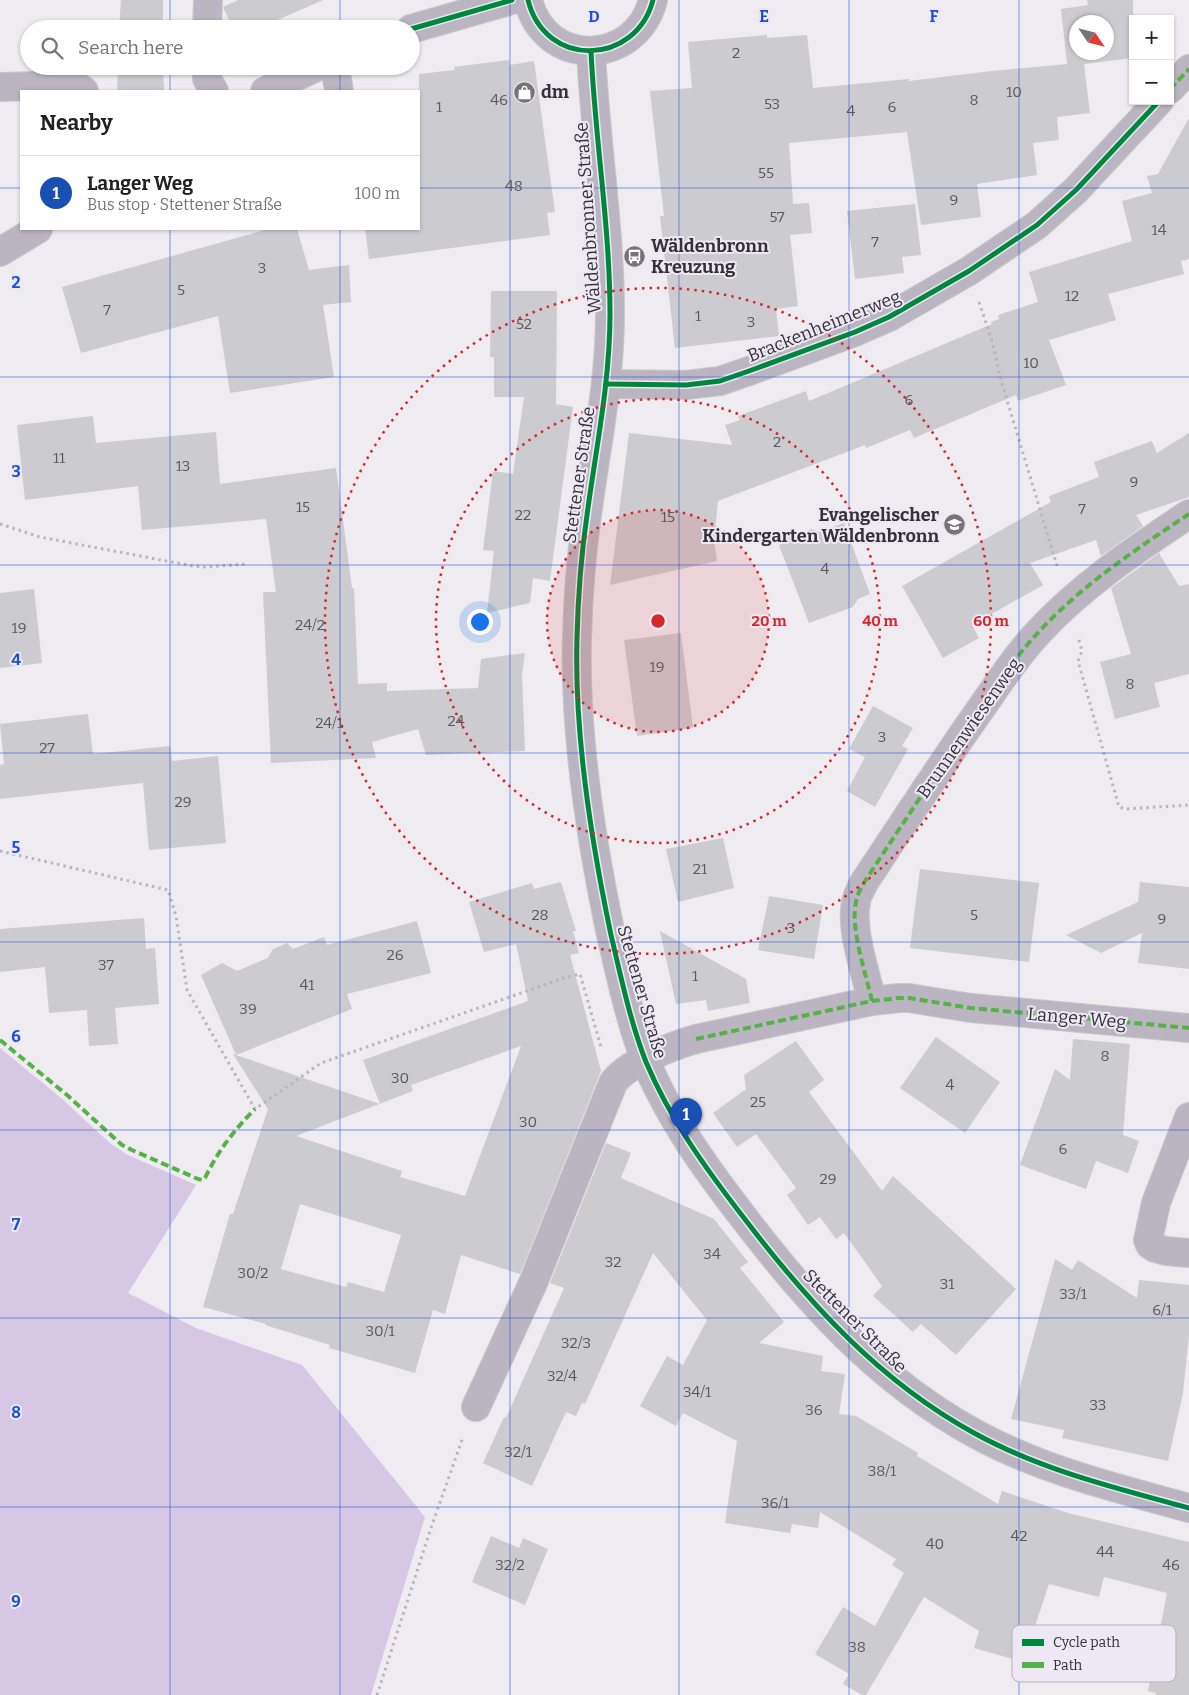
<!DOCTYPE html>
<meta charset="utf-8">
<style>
:root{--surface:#fff;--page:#f2f2f2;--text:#222;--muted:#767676;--line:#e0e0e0;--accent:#767378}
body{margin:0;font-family:Bitter,serif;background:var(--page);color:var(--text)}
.controls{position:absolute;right:15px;top:15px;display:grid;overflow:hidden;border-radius:0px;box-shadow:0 1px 4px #0004}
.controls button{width:45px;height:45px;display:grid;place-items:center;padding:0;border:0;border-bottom:1px solid var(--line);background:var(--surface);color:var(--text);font:25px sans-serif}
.compass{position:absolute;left:1069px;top:15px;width:45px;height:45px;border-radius:50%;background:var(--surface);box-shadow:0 1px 4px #0004;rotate:125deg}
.you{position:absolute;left:479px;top:621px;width:18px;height:18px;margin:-12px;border:4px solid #fff;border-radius:50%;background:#1a73e8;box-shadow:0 0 0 8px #1a73e833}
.badge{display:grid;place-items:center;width:32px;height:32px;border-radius:50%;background:var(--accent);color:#fff;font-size:16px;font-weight:700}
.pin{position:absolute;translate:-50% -41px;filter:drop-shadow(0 1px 2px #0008)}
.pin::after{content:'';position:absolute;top:26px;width:18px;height:15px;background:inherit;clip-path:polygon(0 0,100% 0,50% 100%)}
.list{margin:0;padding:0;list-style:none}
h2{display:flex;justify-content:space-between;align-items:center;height:65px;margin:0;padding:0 20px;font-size:21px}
h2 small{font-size:16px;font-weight:400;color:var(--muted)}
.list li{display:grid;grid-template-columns:32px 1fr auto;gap:15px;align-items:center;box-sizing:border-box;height:75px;padding:0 20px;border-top:1px solid var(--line)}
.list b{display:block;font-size:19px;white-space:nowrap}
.list p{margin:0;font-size:16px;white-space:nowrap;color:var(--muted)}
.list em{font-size:16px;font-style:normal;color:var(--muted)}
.icon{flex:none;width:28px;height:28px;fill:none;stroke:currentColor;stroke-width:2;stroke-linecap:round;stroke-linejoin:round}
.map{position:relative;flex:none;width:1189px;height:1695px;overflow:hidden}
.search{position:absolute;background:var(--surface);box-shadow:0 1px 4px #0004;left:20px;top:20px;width:400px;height:55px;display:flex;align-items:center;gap:12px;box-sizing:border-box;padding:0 18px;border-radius:28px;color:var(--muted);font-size:19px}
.panel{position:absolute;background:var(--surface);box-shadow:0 1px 4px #0004;left:20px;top:90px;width:400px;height:140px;border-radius:0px}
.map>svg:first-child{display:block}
.green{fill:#d6c8e5}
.building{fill:#cccbcf;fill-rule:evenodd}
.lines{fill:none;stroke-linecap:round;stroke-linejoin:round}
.minor-casing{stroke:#c9c7cb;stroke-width:30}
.path{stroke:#b9b5bd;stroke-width:3;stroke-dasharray:2.5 4;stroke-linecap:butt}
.minor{stroke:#bab5c0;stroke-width:28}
.quiet{stroke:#56b246;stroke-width:4;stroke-dasharray:8 4;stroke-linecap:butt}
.cycleway-casing{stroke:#ede8f4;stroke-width:8}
.cycleway{stroke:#00873e;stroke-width:5}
.grid{fill:none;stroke:#1d4ed8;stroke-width:1;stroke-opacity:0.55}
.ring{fill:none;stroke:#d62828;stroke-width:2.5;stroke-dasharray:2.5 5}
.labels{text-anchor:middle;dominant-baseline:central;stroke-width:4;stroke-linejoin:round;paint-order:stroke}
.number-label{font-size:15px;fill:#5b585d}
.poi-label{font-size:18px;font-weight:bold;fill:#353237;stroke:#ede8f4;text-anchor:start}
.street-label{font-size:18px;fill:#353237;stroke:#ede8f4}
.key{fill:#ede8f4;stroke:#b6b1bb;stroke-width:1}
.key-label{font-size:14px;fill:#353237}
.grid-label{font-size:16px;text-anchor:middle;font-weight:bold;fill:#1d4ed8;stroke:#ede8f4;stroke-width:4;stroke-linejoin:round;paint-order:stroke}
.centre{fill:#d62828;stroke:#ede8f4;stroke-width:2.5}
.ring-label{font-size:15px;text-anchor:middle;font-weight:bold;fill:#d62828;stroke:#ede8f4;stroke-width:4;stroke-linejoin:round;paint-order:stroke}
</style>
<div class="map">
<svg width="1189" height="1695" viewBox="0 0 1189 1695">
<rect width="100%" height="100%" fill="#eeebf1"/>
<path class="green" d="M0,1048L61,1098L111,1144L128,1155L196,1185L128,1293L196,1328L302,1365L425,1517L371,1695H0Z"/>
<g class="building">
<path d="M121,0H163V29H119Z"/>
<path d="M238,0H323L257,29H233L223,7Z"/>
<path d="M1087,0H1133V58L1084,64L1090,113L1057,117L1059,140L1033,143L1037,175L977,184L981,217L921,225L907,132L789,143L793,204L809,203L812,233L790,235L798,306L776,309L779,336L675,348L660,216H664L650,91L692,88L688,42L767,35V38L807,35L813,88L909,79V81L992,71L1067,64L1061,9L1088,5ZM1076,22H1106V52H1076Z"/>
<path d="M509,60L510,65L534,61L555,212L547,213L550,235L369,259L365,229H419V74L455,70L454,67Z"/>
<path d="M118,66H163L164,91H117Z"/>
<path d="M1189,118V259L1181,261L1184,274L1108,294L1116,320L1049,340L1066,385L1018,401L1016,395L914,438L910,430L866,448L865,445L718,501L714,540L717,561L610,585L629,433L732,445L725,425L740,420L738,416L806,391L809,401L992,324L991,322L999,319L998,315L1038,302L1029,272L1132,241L1122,201L1152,193L1147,176L1158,174Z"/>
<path d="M915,204L921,255L902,257L904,273L855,279L847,211Z"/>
<path d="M268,229H297L309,270L349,265L351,302L323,305L334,377L230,393L218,316L81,353L62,287Z"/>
<path d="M491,291H557L556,404L573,407L550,581L533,578L530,603L487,613L494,551L483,550L493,471L513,474L524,397H494V357H490Z"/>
<path d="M93,416L96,443L216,432L220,484L336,468L352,588H354L358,684L387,683V691L478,688L481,659L525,653L522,675L525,751L426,755L418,729L372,742L376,758L271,763L263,592H276L266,519L142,530L138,486L25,500L17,425Z"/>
<path d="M1189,433V497L1136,515L1143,526L1101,556L1096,540L1030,563L1043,585L972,625L979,638L943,658L902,586L1051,502L1049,496L1099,477L1094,462L1152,441L1157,453Z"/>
<path d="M844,523L870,594L858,599L853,607L809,623L779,545L788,542L787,538L812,529L819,532Z"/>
<path d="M1159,553L1179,586L1189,584V674L1154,683L1160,707L1115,719L1100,662L1131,654L1111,588Z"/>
<path d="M34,589L42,663L0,668V593Z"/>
<path d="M681,633L693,728L637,736L624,640Z"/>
<path d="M873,706L913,728L902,746L908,749L875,807L847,791L865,757L849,749Z"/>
<path d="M88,714L93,754L170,746L172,761L218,756L226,843L149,850L143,783L0,799V765L4,764L0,724Z"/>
<path d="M723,838L734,888L678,902L666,849Z"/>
<path d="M920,869L1039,883L1029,962L910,948Z"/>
<path d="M561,882L576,931H573L579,953L570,955L601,1071L520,1274L461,1255L445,1314L433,1310L415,1373L329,1348L330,1345L265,1325L266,1324L203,1307L230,1214H233L268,1109L233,1054L380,1104L363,1060L528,1001L516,944L484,952L469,902L532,883L534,889ZM521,1046L465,1196L400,1177L402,1171L296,1136L413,1091L411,1085ZM300,1204L401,1235L384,1292L348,1282L346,1287L281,1269Z"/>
<path d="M1140,882L1189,887V969L1138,963L1142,933L1101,953L1066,935L1138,902Z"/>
<path d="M769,896L823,905L814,959L758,950Z"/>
<path d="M144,918L146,949L155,948L159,1004L115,1008L118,1044L89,1046L87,1010L49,1013L45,967L0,972V929Z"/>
<path d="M417,921L431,973L347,994L352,1009L236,1055L201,975L222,963L237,971L268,958L273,949L287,943L293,949L324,937L327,945Z"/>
<path d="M660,931L746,979L750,1003L708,1011L706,1000L676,1004Z"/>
<path d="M936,1037L1000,1082L965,1133L900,1088Z"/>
<path d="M1073,1039L1130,1044L1123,1135L1139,1141L1128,1173L1096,1161L1086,1189L1020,1165L1055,1069L1070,1080Z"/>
<path d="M796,1041L824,1080L809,1092L882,1191L893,1176L1016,1289L956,1355L921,1324L913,1332L873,1296L882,1286L844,1233L836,1239L820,1217L808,1225L787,1195L796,1188L756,1134L737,1147L713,1113L746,1089L744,1075Z"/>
<path d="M606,1143L631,1153L621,1178L714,1219L748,1262L740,1268L784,1322L759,1343L823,1356L821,1371L845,1374L839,1414L856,1416L918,1453L917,1456L998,1504L1002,1491L1068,1513L1189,1542V1695H1156V1693L1148,1691L1167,1593L1104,1577L1099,1597L1049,1584L1023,1662L974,1648L979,1631L924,1597L866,1695H862L843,1684L849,1674L815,1654L843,1607L875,1626L904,1573L892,1565L896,1559L820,1512L818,1528L792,1524L790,1533L725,1523L737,1441L683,1413L676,1426L640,1406L667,1356L683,1365L707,1320L653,1253L585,1404L582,1403L576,1416L566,1412L532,1486L483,1463L504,1417L506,1418L564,1288L550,1283Z"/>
<path d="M1055,1259L1072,1270L1078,1260L1137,1298L1139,1280L1189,1285V1335L1183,1393L1168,1461L1062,1438L1064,1430L1011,1419Z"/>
<path d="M491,1536L519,1548L523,1538L548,1549L525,1605L472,1582Z"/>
</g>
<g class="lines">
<defs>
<g id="minor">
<path d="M528,0C545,69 636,66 653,0"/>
<path d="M207,29L208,0"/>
<path d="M411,29L512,0"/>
<path d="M591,51C595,139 610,226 610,314C610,382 596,448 587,515C581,556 578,597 577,638C574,735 591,840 611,935C621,977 630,1021 646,1062C670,1119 706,1169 744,1218C808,1302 879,1381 974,1433C1041,1470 1116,1488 1189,1508"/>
<path d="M207,66V79L214,91"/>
<path d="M335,66L339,91"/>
<path d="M0,87L70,85L80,88L84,91"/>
<path d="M1170,89L1189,69"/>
<path d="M265,91L319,66"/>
<path d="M0,252L38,229"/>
<path d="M606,384L686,385L720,381L749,371L855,332L889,317L969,271L1037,225L1076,190L1159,101"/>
<path d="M872,1001C866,974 850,929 856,902C857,895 861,888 865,881C900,828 934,776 970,724C991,695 1011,662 1035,636C1079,587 1135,550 1189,514"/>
<path d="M1189,1117L1156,1203L1148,1240L1150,1245L1155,1248L1166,1251L1189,1253"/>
<path d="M476,1407L533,1283L613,1083C627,1063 672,1046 696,1039L872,1001L899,998H909L971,1008L1189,1028"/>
</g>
</defs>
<use href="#minor" class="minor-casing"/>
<g class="path">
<path d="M979,302L993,344L1000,377L1058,569"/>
<path d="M0,524L40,537L193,566L205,567L248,564"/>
<path d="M1079,640L1082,651L1078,661L1119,807L1125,809L1189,805"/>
<path d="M0,851L168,890L176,916L187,990L255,1109L321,1063L564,978L580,974L601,1047"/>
<path d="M377,1695L431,1528L463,1437"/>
</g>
<use href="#minor" class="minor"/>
<g class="quiet">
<path d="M1170,89L1189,69"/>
<path d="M872,1001C866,974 850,929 856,902C857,895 861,888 865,881C900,828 934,776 970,724C991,695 1011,662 1035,636C1079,587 1135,550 1189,514"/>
<path d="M696,1039L872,1001L899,998H909L971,1008L1189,1028"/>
<path d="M0,1040L67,1095L122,1145L132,1150L198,1179L202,1180L205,1178C218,1151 234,1130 255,1109"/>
</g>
<defs>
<g id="cycleway">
<path d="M528,0C545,69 636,66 653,0"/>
<path d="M411,29L512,0"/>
<path d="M591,51C595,139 610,226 610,314C610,382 596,448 587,515C581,556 578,597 577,638C574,735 591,840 611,935C621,977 630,1021 646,1062C670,1119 706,1169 744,1218C808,1302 879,1381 974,1433C1041,1470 1116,1488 1189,1508"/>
<path d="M606,384L686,385L720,381L749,371L855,332L889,317L969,271L1037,225L1076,190L1159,101"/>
</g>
</defs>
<use href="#cycleway" class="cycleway-casing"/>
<use href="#cycleway" class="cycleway"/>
</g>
<path class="grid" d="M170,0V29M340,0V29M510,0V1695M679,0V1695M849,0V1695M1019,0V1695M170,66V91M340,66V91M0,188H21M419,188H1189M170,229V1695M340,229V1695M0,377H1189M0,565H1189M0,753H1189M0,942H1189M0,1130H1189M0,1318H1189M0,1507H1189"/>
<circle cx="658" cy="621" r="111" fill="#d62828" fill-opacity=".12"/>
<g class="ring">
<circle cx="658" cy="621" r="111"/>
<circle cx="658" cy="621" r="222"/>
<circle cx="658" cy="621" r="333"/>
</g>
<defs>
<symbol id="shop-disc" viewBox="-11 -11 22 22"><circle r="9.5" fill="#767378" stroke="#ede8f4"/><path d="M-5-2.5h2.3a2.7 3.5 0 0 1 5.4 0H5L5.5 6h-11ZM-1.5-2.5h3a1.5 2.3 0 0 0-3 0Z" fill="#fff"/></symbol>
<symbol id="bus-disc" viewBox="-11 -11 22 22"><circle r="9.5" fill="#767378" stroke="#ede8f4"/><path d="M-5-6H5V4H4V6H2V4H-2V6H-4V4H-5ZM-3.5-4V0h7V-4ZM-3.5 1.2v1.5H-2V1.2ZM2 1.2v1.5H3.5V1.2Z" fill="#fff"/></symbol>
<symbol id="school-disc" viewBox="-11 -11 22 22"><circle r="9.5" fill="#767378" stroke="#ede8f4"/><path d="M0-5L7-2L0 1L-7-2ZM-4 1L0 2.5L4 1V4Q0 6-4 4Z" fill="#fff"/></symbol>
</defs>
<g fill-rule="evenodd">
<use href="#shop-disc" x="512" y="80" width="25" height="25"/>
<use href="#bus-disc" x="622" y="244" width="25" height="25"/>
<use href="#school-disc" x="942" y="512" width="25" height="25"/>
</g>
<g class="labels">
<g class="number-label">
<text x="736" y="53">2</text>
<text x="1014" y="92">10</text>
<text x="499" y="100">46</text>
<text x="974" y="100">8</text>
<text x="772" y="104">53</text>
<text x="439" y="107">1</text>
<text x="892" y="107">6</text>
<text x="851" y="111">4</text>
<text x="766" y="173">55</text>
<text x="514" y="186">48</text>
<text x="954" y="200">9</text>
<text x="777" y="217">57</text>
<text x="1159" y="230">14</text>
<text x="875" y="242">7</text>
<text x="262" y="268">3</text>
<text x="181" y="290">5</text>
<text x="1072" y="296">12</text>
<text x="107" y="310">7</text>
<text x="698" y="316">1</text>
<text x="751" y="322">3</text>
<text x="524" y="324">52</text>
<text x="1031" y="363">10</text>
<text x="909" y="400">6</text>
<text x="777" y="442">2</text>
<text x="59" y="458">11</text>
<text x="183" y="466">13</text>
<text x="1134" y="482">9</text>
<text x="303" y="507">15</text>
<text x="1082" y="509">7</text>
<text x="523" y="515">22</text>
<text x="668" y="517">15</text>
<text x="825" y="569">4</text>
<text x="310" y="625">24/2</text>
<text x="19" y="628">19</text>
<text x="657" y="667">19</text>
<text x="1130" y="684">8</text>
<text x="456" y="721">24</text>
<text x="329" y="723">24/1</text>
<text x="882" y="737">3</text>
<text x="47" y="748">27</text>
<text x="183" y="802">29</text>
<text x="700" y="869">21</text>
<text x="540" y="915">28</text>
<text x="974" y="915">5</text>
<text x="1162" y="919">9</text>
<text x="791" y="928">3</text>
<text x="395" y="955">26</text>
<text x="106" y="965">37</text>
<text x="695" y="976">1</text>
<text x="307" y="985">41</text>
<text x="248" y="1009">39</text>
<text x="1105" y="1056">8</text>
<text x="400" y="1078">30</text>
<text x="950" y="1085">4</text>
<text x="758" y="1102">25</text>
<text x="528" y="1122">30</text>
<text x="1063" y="1149">6</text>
<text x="828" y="1179">29</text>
<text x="712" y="1254">34</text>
<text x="613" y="1262">32</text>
<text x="253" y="1273">30/2</text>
<text x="947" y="1284">31</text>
<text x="1073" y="1294">33/1</text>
<text x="1162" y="1310">6/1</text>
<text x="380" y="1331">30/1</text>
<text x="576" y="1343">32/3</text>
<text x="562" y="1376">32/4</text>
<text x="697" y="1392">34/1</text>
<text x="1098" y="1405">33</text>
<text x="814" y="1410">36</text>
<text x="518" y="1452">32/1</text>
<text x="882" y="1471">38/1</text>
<text x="775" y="1503">36/1</text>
<text x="1019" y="1536">42</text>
<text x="935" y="1544">40</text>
<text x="1105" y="1552">44</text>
<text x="510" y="1565">32/2</text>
<text x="1171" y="1565">46</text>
<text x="857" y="1647">38</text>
</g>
<g class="poi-label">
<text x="541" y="92">dm</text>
<text x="651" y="246">Wäldenbronn<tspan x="651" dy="21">Kreuzung</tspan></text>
<text x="939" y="515" text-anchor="end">Evangelischer<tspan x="939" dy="21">Kindergarten Wäldenbronn</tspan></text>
</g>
<g class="street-label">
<text transform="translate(588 218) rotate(-94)">Wäldenbronner Straße</text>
<text transform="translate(824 326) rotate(-22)">Brackenheimerweg</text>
<text transform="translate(579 475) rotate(-82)">Stettener Straße</text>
<text transform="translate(969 728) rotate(-55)">Brunnenwiesenweg</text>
<text transform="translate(642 992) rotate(74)">Stettener Straße</text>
<text transform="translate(1077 1018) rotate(5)">Langer Weg</text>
<text transform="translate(855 1321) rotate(45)">Stettener Straße</text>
</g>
</g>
<rect x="1012" y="1625" width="164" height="57" rx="8" class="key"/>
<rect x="1022" y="1639" width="22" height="7" fill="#00873e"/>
<rect x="1022" y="1662" width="22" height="6" fill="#56b246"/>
<g class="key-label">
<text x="1053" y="1647">Cycle path</text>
<text x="1053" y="1670">Path</text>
</g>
<g class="grid-label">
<text x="594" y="22">D</text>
<text x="764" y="22">E</text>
<text x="934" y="22">F</text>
<text x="16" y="288">2</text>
<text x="16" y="477">3</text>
<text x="16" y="665">4</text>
<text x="16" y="853">5</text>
<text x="16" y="1042">6</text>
<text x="16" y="1230">7</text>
<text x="16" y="1418">8</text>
<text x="16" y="1607">9</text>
</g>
<circle cx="658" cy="621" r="8" class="centre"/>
<g class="ring-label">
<text x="769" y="626">20 m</text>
<text x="880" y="626">40 m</text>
<text x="991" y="626">60 m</text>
</g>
</svg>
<div class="controls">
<button>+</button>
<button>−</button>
</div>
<svg class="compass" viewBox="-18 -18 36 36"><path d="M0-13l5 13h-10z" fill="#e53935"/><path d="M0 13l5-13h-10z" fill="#767676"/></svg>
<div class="you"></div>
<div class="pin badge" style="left:686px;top:1139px;background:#1a4fb4">1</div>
<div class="search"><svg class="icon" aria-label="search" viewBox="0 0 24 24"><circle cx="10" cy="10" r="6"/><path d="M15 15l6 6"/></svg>Search here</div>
<section class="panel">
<h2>Nearby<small></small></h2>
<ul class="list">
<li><span class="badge" style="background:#1a4fb4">1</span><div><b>Langer Weg</b><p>Bus stop · Stettener Straße</p></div><em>100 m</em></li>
</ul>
</section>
</div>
